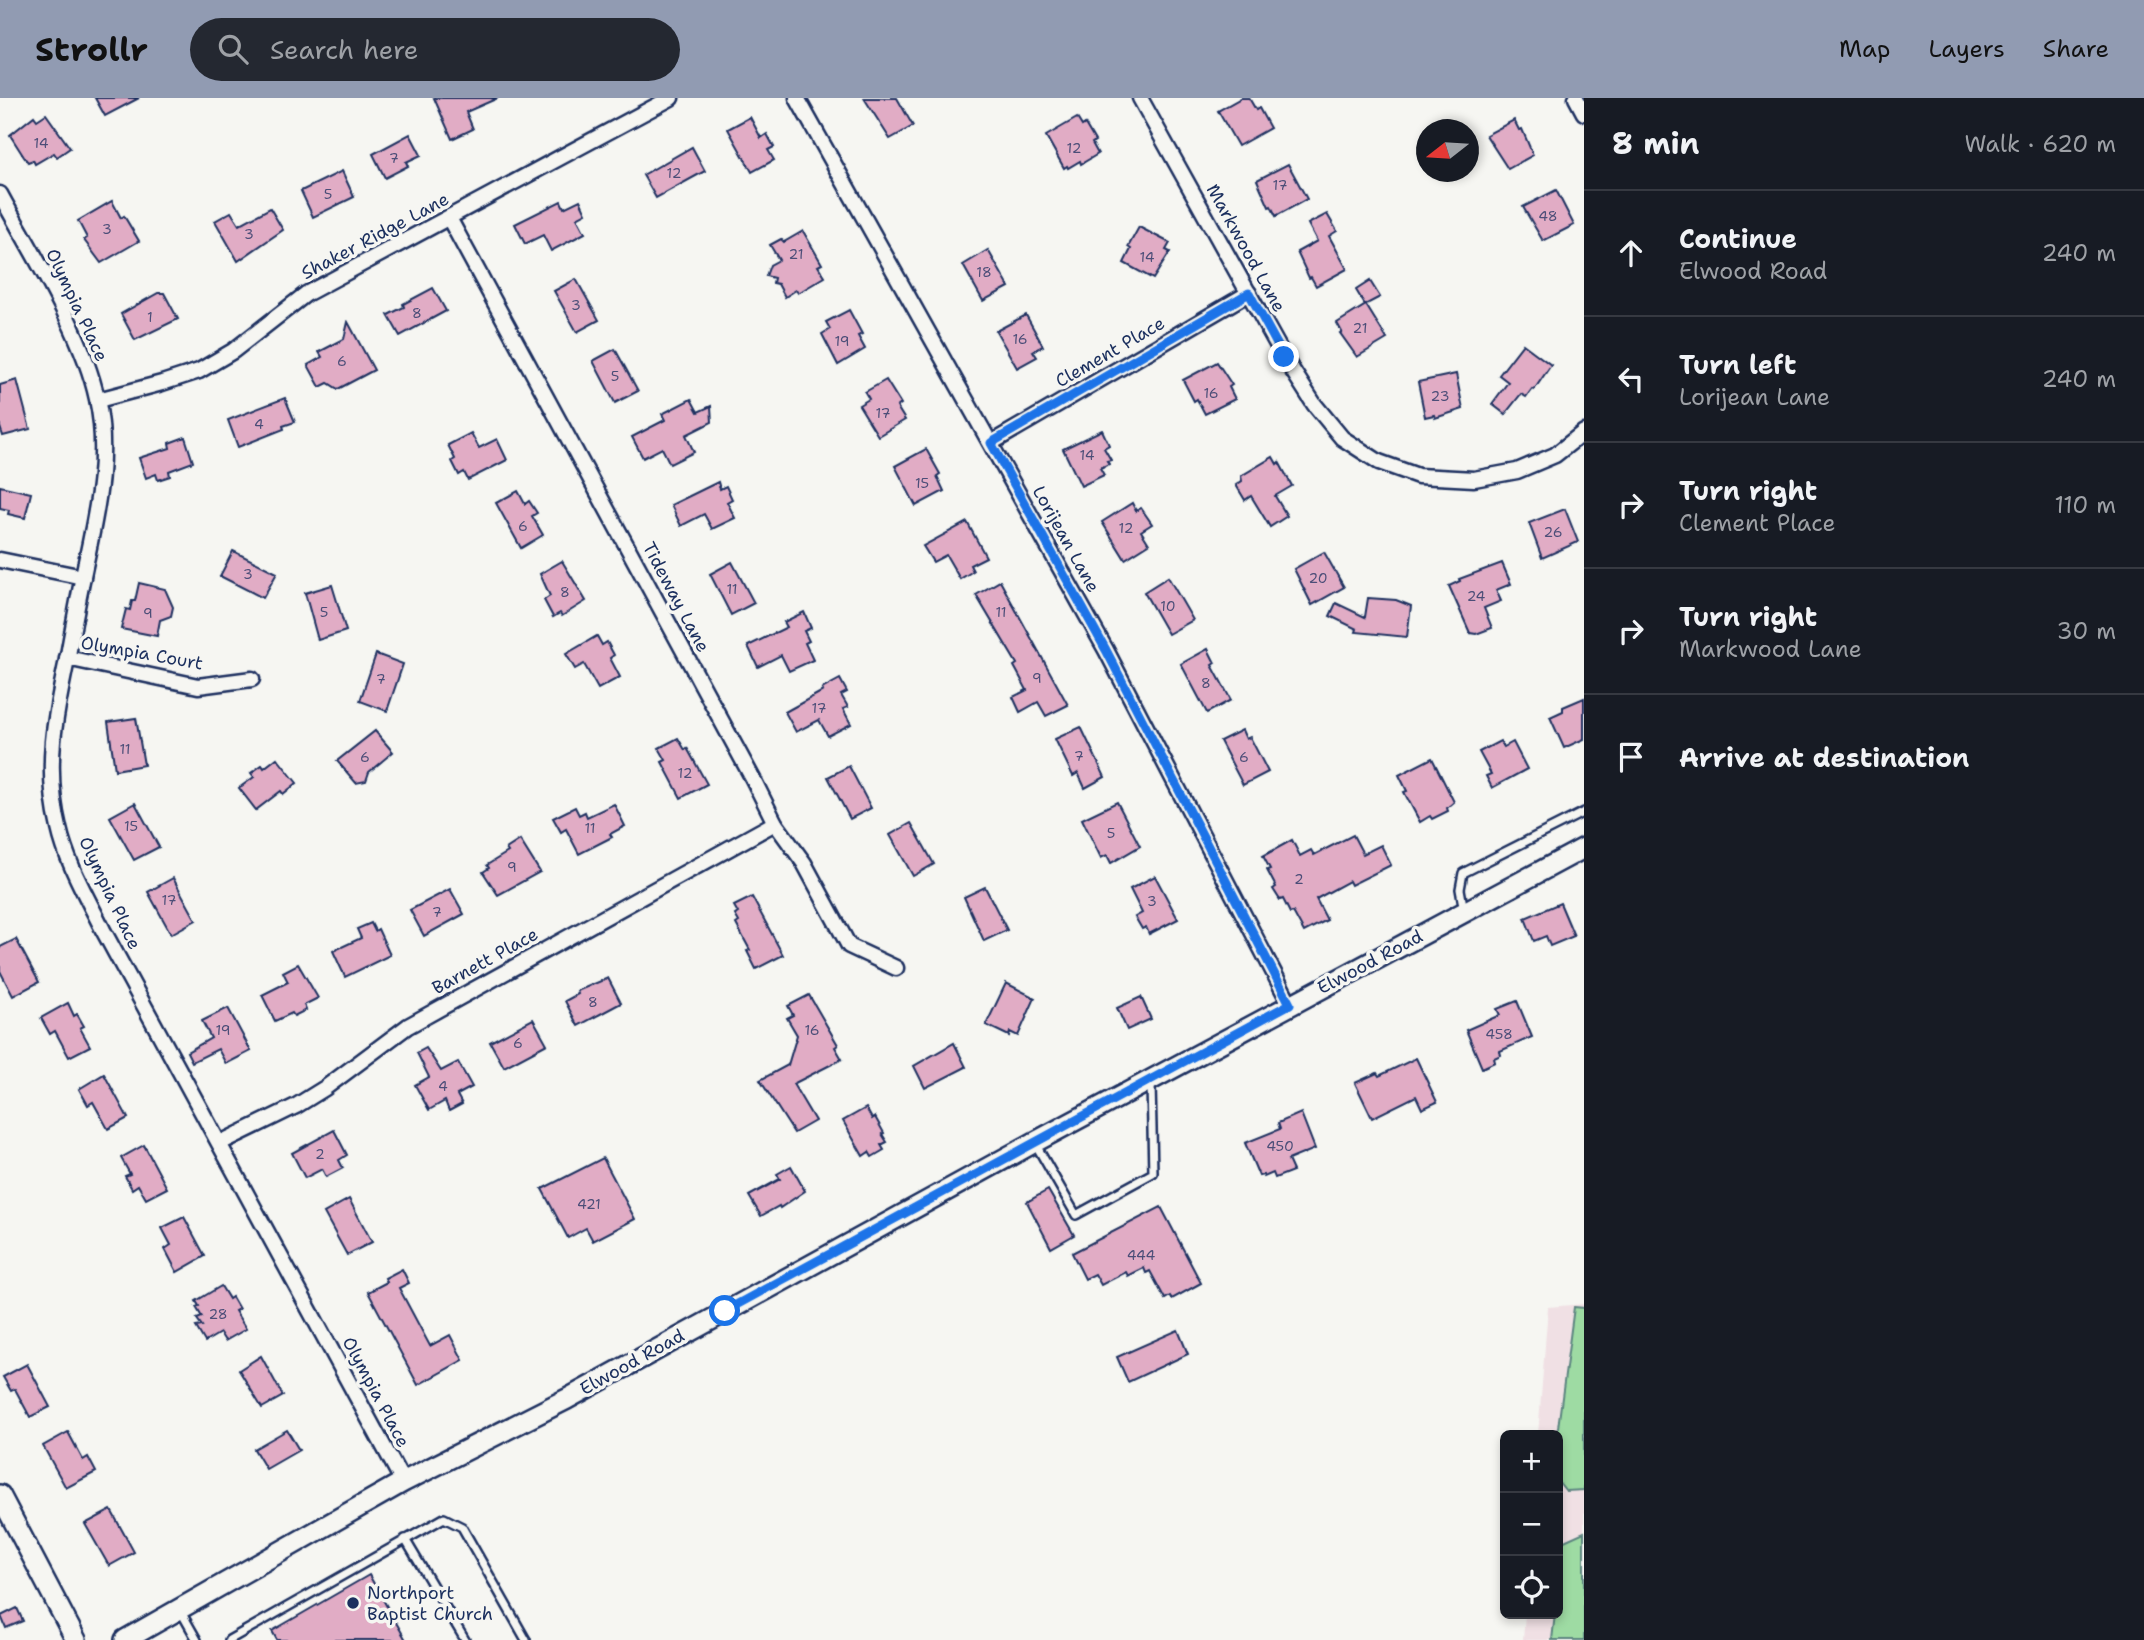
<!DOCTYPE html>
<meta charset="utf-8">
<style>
:root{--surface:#171b24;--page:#242831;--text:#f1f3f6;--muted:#9ea1a6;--line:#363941;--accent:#919bb2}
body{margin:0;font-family:"Shantell Sans",sans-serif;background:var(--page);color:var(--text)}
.controls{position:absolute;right:21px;bottom:21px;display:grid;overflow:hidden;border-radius:10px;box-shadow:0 4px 10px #0003}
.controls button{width:63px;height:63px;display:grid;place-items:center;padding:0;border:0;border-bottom:2px solid var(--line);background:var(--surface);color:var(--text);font:35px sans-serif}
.compass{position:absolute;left:1416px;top:21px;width:63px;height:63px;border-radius:50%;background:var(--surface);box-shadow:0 4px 10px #0003;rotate:253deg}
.stop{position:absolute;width:21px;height:21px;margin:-16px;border:5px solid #1a73e8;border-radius:50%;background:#fff}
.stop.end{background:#1a73e8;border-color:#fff;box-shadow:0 2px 7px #0008}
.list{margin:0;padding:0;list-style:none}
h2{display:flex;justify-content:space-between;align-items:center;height:91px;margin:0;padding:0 28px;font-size:30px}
h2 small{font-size:23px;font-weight:400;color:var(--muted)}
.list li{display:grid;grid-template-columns:46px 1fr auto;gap:21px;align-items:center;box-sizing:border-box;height:126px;padding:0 28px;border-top:2px solid var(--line)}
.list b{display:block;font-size:26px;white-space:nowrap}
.list p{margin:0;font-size:23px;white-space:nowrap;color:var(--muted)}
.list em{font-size:23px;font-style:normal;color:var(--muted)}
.icon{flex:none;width:38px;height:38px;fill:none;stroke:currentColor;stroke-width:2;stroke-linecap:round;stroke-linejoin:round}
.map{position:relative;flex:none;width:1584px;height:1542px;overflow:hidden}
header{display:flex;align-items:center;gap:42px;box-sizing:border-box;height:98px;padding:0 35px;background:var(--accent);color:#111}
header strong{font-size:33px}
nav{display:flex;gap:38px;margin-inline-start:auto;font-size:24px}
.search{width:490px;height:63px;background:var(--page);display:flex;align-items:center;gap:18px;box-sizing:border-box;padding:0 24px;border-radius:38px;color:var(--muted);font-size:26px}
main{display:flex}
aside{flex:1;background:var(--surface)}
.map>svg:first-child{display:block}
.built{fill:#f0e0e4}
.green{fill:#9edba3;stroke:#5c8580;stroke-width:2}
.building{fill:#e1acc5;stroke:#1b2f5e;stroke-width:2}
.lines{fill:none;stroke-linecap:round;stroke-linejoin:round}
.lane-casing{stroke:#1b2f5e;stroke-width:12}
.street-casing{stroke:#1b2f5e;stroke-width:19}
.secondary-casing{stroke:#1b2f5e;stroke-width:24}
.lane{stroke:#f6f6f2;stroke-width:7}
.street{stroke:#f6f6f2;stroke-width:14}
.secondary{stroke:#f6f6f2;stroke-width:19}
.route{stroke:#1a73e8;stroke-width:9}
.poi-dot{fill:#1b2f5e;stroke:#f6f6f2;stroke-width:2.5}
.labels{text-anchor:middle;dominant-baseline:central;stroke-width:7;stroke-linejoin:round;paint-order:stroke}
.number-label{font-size:14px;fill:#4c4e78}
.street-label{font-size:18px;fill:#1b2f5e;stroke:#f6f6f2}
.poi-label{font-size:18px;fill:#1b2f5e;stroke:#f6f6f2;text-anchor:start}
</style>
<header>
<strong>Strollr</strong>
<div class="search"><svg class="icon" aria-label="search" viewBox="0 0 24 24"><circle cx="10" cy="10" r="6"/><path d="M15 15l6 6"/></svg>Search here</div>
<nav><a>Map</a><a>Layers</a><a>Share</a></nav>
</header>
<main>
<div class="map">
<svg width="1584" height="1542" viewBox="0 0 1584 1542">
<rect width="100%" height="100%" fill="#f6f6f2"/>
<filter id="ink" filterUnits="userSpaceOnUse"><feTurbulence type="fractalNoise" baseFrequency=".0143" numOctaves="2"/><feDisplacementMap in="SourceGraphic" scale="14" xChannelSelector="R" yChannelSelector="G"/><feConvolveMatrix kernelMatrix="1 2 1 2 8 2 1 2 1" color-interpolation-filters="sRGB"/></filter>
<g filter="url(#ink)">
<path class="built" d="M1584,1206V1542H1523L1525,1516H1558V1337H1538L1548,1209Z"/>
<g class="green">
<path d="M1574,1209L1584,1210V1392L1566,1393L1558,1383L1557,1337Z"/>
<path d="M1584,1434V1542H1552L1555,1516H1558V1488L1562,1444Z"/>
</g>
<g class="building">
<path d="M95,0H139L105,18Z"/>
<path d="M434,0H498L466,14L473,31L452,41Z"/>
<path d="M864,0H897L913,28L890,41Z"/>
<path d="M1241,0H1249L1256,12L1259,10L1270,30L1238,48L1218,13Z"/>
<path d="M46,16L70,50L57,59L54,55L35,66L33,62L28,64L24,59L10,37L34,18L37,22Z"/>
<path d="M750,19L761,40L767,36L774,49L768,52L774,62L752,74L728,31Z"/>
<path d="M1077,20L1082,28L1085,26L1095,43L1092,45L1098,56L1081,66L1080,63L1068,70L1067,68L1064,70L1046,38Z"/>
<path d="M1514,22L1519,32L1522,31L1533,57L1508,71L1486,37Z"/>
<path d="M410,36L421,57L406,64L408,68L385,80L373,56Z"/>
<path d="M692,49L705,73L656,100L643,77Z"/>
<path d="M1288,66L1307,101L1276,118L1271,108L1269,109L1257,82Z"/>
<path d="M342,73L354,99L313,119L301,93Z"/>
<path d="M1556,92L1574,127L1543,143L1523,109Z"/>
<path d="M580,102L586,115L577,120L585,135L551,153L543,137L525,146L515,126L561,103L564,110Z"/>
<path d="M112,103L121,120L124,118L139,143L101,165L84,142L87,140L78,123Z"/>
<path d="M270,110L283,132L238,163L215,123L231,114L239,127Z"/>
<path d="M1327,116L1337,133L1329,138L1347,171L1316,188L1311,179L1309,180L1297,154L1317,143L1308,126Z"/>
<path d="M1139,129L1170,145L1166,152L1170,154L1153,181L1124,165L1131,151L1128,149Z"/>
<path d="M803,133L822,166L818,168L825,179L798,195L796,192L785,199L778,186L773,185L774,180L766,178L770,167L779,162L770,147L781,141L784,144Z"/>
<path d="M988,152L1009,189L983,203L963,167Z"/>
<path d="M576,181L599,222L577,234L554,193Z"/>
<path d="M1370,183L1380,199L1365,207L1356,192Z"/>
<path d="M433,190L446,213L400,238L388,217L404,209L403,206Z"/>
<path d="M158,195H164L178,221L135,242L121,216Z"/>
<path d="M1366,207L1387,241L1357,259L1340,235L1342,234L1337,225Z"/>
<path d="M849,212L862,236L858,238L865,251L838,267L822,236L830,231L826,224Z"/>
<path d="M1026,217L1043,248L1033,253L1037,259L1017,270L996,233Z"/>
<path d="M348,224L374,272L338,291L328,285L320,289L308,267L322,259L319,254L344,241Z"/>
<path d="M1523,246L1551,267L1534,292L1532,291L1526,299L1521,296L1505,316L1492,306L1508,284L1499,277Z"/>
<path d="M615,251L638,293L615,305L593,263Z"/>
<path d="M1217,264L1232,287L1229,289L1235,301L1205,316L1197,301L1194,303L1183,282Z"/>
<path d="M1456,276L1463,311L1435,320L1434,317L1425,319L1418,284Z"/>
<path d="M17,282L30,331L3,338L0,329V287Z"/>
<path d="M886,282L901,306L897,309L905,322L878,338L859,307L869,301L865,294Z"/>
<path d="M285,300L295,324L283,328L284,331L238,349L228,322Z"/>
<path d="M691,301L698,314L711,308L712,324L686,337L694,354L670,366L662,350L643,360L632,339L665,322L662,316Z"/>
<path d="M1102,332L1109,347L1104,350L1111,362L1107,363L1109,366L1100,370L1104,377L1081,388L1063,351Z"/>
<path d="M471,335L479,350L497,341L507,362L468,382L464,374L459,377L452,363L455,361L448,347Z"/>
<path d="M185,339L193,364L169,373L170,378L158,382L156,376L146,380L139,360L170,350L169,345Z"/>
<path d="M926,351L940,376L937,378L944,393L916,408L895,368Z"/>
<path d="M1273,359L1277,366L1279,364L1292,388L1275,398L1287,418L1270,429L1251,398L1245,402L1236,387L1242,383L1241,378Z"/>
<path d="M718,384L720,391L726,388L732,401L727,404L735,420L712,431L704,416L681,428L671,407Z"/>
<path d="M0,388L31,395L25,420L8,416L9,412L0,410Z"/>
<path d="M518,393L525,406L529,403L537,415L532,418L543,437L521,450L496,405Z"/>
<path d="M1132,405L1136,413L1141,410L1152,426L1141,433L1149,446L1125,461L1102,424Z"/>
<path d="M1565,411L1578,444L1542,460L1529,425Z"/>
<path d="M967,424L986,459L970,467L973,473L960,481L946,457L933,464L923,448Z"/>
<path d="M233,453L277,475L263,500L220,478Z"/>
<path d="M1324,454L1344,489L1312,507L1294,471Z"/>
<path d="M562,463L586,503L562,518L560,515L553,519L544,502L550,498L540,476Z"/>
<path d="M732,464L754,505L731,517L710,476Z"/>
<path d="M1502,465L1511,486L1496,492L1501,503L1484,510L1492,530L1476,536L1470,535L1449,488L1460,483L1459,481Z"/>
<path d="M1168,479L1193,522L1168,536L1144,494Z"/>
<path d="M1000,483L1068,607L1046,618L1038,604L1020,614L1013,599L1027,592L1014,568L1017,566L976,497Z"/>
<path d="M139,485L165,491L173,509L171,518L160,522L157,538L121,531L126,511L130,512L132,503H135Z"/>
<path d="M332,487L346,533L318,542L305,495Z"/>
<path d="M1368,500L1396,502L1411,508L1407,539L1356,534L1357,531L1330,518L1336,505L1365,519Z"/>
<path d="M804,514L811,530L804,533L809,543L805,545L813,562L789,573L781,557L758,569L748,548L787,529L784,524Z"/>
<path d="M597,538L602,547L607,544L614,557L610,560L620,579L598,591L584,566L575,571L566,556Z"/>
<path d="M1208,551L1215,565L1212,567L1231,602L1207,615L1181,566Z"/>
<path d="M376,556L403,566L387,613L360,603Z"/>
<path d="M840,581L847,594L841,597L848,609L843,611L851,626L828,638L819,622L796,634L785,614L823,593L822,591Z"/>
<path d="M1584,600V641L1564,650L1550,619L1563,613V609Z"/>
<path d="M136,620L144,667L115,672L108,624Z"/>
<path d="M1081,629L1105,679L1085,690L1078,675L1073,678L1055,641Z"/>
<path d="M1242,632L1246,641L1250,639L1268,674L1243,687L1220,643Z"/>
<path d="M375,633L393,654L369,674L366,683L356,685L337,663Z"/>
<path d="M678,640L685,652L687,650L707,686L681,700L662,664L666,662L659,650Z"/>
<path d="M1500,643L1504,649L1513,644L1527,671L1492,690L1486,678L1491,676L1479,654Z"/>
<path d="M277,660L297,685L283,696L281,693L256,712L239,690L254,679L251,675L262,667L264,670Z"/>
<path d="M1432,660L1454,704L1447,710L1448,713L1432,721L1430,718L1420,724L1404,694L1407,693L1399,677Z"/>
<path d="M849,668L871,710L850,721L828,679Z"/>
<path d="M1117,704L1140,748L1111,765L1107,757L1101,760L1082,721Z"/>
<path d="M135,705L159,749L134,762L110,719Z"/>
<path d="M614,706L625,728L610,736L612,739L579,756L566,731L561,734L553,720L575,709L579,717L585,714L587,719Z"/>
<path d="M911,725L934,766L913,778L890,737Z"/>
<path d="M1353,737L1363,756L1381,747L1391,767L1351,787L1349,783L1316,801L1327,822L1304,834L1293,814L1290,815L1283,801L1280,802L1273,791L1276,789L1267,772L1270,771L1263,758L1292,742L1300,758L1311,752L1314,757Z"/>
<path d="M520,742L540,774L498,797L483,774L489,770L487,767L508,754L506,751Z"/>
<path d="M1155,778L1178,821L1149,836L1146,829L1142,831L1135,819L1142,815L1130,791Z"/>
<path d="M173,780L196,822L171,836L148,794Z"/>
<path d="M985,789L1007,832L984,843L964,799Z"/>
<path d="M450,791L464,816L424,838L410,812Z"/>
<path d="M752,799L783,857L756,871L747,853L750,852L736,826L739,824L735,817L738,815L734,808Z"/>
<path d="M1560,805L1574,838L1550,848L1546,838L1534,843L1525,820Z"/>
<path d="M371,825L375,833L378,831L390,857L345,879L333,853L361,840L357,831Z"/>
<path d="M16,841L39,884L13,898L0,873V849Z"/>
<path d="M298,866L318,900L304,907L306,912L294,918L292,915L275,923L262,897L288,884L283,874Z"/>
<path d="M608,880L621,905L578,928L565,903L578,896L577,893Z"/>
<path d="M1006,885L1035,900L1018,938L1010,934L1009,938L986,927Z"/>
<path d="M809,897L838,947L835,949L842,961L793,986L815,1023L794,1035L760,982L788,967L797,937L787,920L793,917L788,908Z"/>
<path d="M1141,899L1151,921L1127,932L1117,910Z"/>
<path d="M1517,903L1532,939L1500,953L1501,957L1494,960L1495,964L1482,970L1466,932L1500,917L1497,911Z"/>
<path d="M68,905L74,918L77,916L84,928L80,930L90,948L69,959L55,933L50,936L41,920Z"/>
<path d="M228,910L251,953L226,966L218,951L192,964L187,954L211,940L202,923Z"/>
<path d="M533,921L547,946L504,969L490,944Z"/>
<path d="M954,945L966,969L925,990L914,968Z"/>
<path d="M426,950L441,973L458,964L472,989L457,997L462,1006L449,1013L445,1003L429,1012L415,987L429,979L417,955Z"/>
<path d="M1416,960L1437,1004L1422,1011L1416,998L1372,1020L1355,985L1377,975L1379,978Z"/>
<path d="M104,976L128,1020L108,1031L93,1004L88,1007L79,991Z"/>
<path d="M866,1010L872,1021L875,1019L884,1035L882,1036L887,1044L881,1047L884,1052L872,1059L869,1054L863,1058L843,1023Z"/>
<path d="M1301,1015L1315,1051L1288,1062L1293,1073L1275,1080L1273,1075L1264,1079L1263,1077L1259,1078L1245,1045L1280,1031L1278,1025Z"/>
<path d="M334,1032L347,1057L339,1062L343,1070L326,1079L322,1071L305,1080L292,1055Z"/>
<path d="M144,1047L167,1090L146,1101L138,1087L132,1091L125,1078L130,1076L121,1060Z"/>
<path d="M603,1060L635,1121L593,1143L586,1130L568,1140L542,1091Z"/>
<path d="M791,1068L805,1093L780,1110L779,1108L761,1118L749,1098L780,1081L777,1076Z"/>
<path d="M1048,1092L1074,1137L1051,1150L1027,1104Z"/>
<path d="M349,1101L372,1144L347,1157L324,1115Z"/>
<path d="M1161,1109L1201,1185L1172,1201L1170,1198L1165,1201L1150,1173L1146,1175L1144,1170L1128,1178L1126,1174L1101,1187L1095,1176L1085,1181L1072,1155Z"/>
<path d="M184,1119L205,1158L177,1174L165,1151L171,1147L162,1130Z"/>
<path d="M402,1171L409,1185L399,1190L430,1248L450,1237L463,1262L418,1287L368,1194L387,1184L385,1180Z"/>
<path d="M221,1188L229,1201L232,1199L239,1211L235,1213L246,1231L225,1243L220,1235L205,1244L196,1229L202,1228L197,1221L202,1219L196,1209L199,1208L196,1203Z"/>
<path d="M1178,1232L1188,1256L1128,1284L1117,1259Z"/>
<path d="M261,1258L283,1298L262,1310L239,1272Z"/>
<path d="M27,1266L50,1309L30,1319L15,1291L11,1293L3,1279Z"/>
<path d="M287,1332L299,1352L266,1371L254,1351Z"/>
<path d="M68,1334L83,1362L88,1359L96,1374L66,1390L43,1348Z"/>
<path d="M111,1412L134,1454L109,1468L85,1426Z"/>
<path d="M369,1477L406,1542H277L272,1533Z"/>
<path d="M17,1510L23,1523L6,1530L1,1518Z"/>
</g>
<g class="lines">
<defs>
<g id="lane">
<path d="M1464,813L1460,791L1463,775L1584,714"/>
<path d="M1036,1047L1076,1117L1153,1075L1151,986"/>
<path d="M405,1441L465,1542"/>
<path d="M180,1512L197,1542"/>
<path d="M229,1542L444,1420L462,1429L526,1542"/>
</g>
<g id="street">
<path d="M797,0L1106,552L1290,906"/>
<path d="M1140,0L1284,259L1314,306L1342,340L1379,364L1418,378L1474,381L1517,373L1555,357L1584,334"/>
<path d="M1576,0L1584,15"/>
<path d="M0,96C33,157 83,235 97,301C109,354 98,407 87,459C80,491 74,524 68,557C55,618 44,668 59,730C67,766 87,799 103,832L403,1384"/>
<path d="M449,120L753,681L775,725L804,765L849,848L896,870"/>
<path d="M98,302L162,285L199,273L233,253L306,196L671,0"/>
<path d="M991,345L1249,195"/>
<path d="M0,462L83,479"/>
<path d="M67,560L198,588L252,581"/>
<path d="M220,1045L296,1008L325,990L408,928L775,725"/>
</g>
<g id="secondary">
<path d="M0,1397L76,1542"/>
<path d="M125,1542L403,1384L567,1301L1035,1044L1584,750"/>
</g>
</defs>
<use href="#lane" class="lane-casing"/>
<use href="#street" class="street-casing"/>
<use href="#secondary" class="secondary-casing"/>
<use href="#lane" class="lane"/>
<use href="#street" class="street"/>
<use href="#secondary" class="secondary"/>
</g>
</g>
<g class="lines" filter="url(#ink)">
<path class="route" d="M725,1213L1290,906L1106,552L991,345L1249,195L1284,259"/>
</g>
<circle class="poi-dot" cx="353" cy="1505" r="7"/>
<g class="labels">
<g class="number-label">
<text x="41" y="45">14</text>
<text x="1074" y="50">12</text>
<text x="394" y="60">7</text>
<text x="674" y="75">12</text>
<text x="1280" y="87">17</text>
<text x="328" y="96">5</text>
<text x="1548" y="118">48</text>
<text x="107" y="131">3</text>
<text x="249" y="136">3</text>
<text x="796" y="156">21</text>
<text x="1147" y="159">14</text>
<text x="984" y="174">18</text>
<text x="576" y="207">3</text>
<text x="417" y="215">8</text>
<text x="150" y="219">1</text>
<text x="1360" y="230">21</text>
<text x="1020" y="241">16</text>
<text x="842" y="243">19</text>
<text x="342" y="263">6</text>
<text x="615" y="278">5</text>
<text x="1211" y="295">16</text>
<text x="1440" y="298">23</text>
<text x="883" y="315">17</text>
<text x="259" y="326">4</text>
<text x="1087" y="357">14</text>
<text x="922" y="385">15</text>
<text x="523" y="428">6</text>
<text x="1126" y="430">12</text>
<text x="1553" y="434">26</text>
<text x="248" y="476">3</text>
<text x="1318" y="480">20</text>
<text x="732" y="491">11</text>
<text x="565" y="494">8</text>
<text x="1476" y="498">24</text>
<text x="1168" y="508">10</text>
<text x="324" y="514">5</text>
<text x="1001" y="514">11</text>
<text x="148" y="515">9</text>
<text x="1037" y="580">9</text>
<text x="381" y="581">7</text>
<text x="1206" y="585">8</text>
<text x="819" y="610">17</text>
<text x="125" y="651">11</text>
<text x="1079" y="658">7</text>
<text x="365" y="659">6</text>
<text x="1244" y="659">6</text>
<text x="685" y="675">12</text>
<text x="131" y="728">15</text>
<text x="590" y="730">11</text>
<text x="1111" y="735">5</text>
<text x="512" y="769">9</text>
<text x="1299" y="781">2</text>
<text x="169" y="802">17</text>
<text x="1152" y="803">3</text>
<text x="437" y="814">7</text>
<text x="593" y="904">8</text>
<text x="223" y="932">19</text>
<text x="812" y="932">16</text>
<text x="1499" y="936">458</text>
<text x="518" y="945">6</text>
<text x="443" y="988">4</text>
<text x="1280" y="1048">450</text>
<text x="320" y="1056">2</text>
<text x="589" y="1106">421</text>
<text x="1141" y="1157">444</text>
<text x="218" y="1216">28</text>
</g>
<g class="street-label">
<text transform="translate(375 138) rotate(-28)">Shaker Ridge Lane</text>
<text transform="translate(1246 150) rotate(61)">Markwood Lane</text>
<text transform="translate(77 207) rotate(65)">Olympia Place</text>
<text transform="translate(1110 254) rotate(-30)">Clement Place</text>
<text transform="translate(1066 441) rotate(61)">Lorijean Lane</text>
<text transform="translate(676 499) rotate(62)">Tideway Lane</text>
<text transform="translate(142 555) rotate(10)">Olympia Court</text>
<text transform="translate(110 795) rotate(65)">Olympia Place</text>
<text transform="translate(485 863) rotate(-29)">Barnett Place</text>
<text transform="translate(1370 864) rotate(-28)">Elwood Road</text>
<text transform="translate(632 1264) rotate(-29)">Elwood Road</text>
<text transform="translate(376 1294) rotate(62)">Olympia Place</text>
</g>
<g class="poi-label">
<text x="367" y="1495">Northport<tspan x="367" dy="21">Baptist Church</tspan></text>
</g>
</g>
</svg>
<div class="controls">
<button>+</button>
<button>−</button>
<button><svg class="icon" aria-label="locate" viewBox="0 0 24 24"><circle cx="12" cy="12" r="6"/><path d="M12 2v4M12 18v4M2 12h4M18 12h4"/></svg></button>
</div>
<svg class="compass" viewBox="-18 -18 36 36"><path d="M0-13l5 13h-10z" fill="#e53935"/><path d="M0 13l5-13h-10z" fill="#9ea1a6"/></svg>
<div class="stop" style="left:725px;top:1213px"></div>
<div class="stop end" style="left:1284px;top:259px"></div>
</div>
<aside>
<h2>8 min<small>Walk · 620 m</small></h2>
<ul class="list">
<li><svg class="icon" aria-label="ahead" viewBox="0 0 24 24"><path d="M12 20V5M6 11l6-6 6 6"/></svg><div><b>Continue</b><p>Elwood Road</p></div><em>240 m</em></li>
<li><svg class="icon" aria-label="left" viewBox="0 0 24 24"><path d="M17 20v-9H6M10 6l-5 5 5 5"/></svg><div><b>Turn left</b><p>Lorijean Lane</p></div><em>240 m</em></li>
<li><svg class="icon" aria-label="right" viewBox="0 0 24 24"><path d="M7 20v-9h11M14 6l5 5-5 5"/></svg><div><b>Turn right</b><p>Clement Place</p></div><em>110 m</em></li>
<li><svg class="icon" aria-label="right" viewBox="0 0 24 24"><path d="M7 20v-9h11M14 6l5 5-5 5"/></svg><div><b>Turn right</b><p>Markwood Lane</p></div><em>30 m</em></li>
<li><svg class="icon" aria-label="arrive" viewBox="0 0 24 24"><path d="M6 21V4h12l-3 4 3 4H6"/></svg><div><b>Arrive at destination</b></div></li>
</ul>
</aside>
</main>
